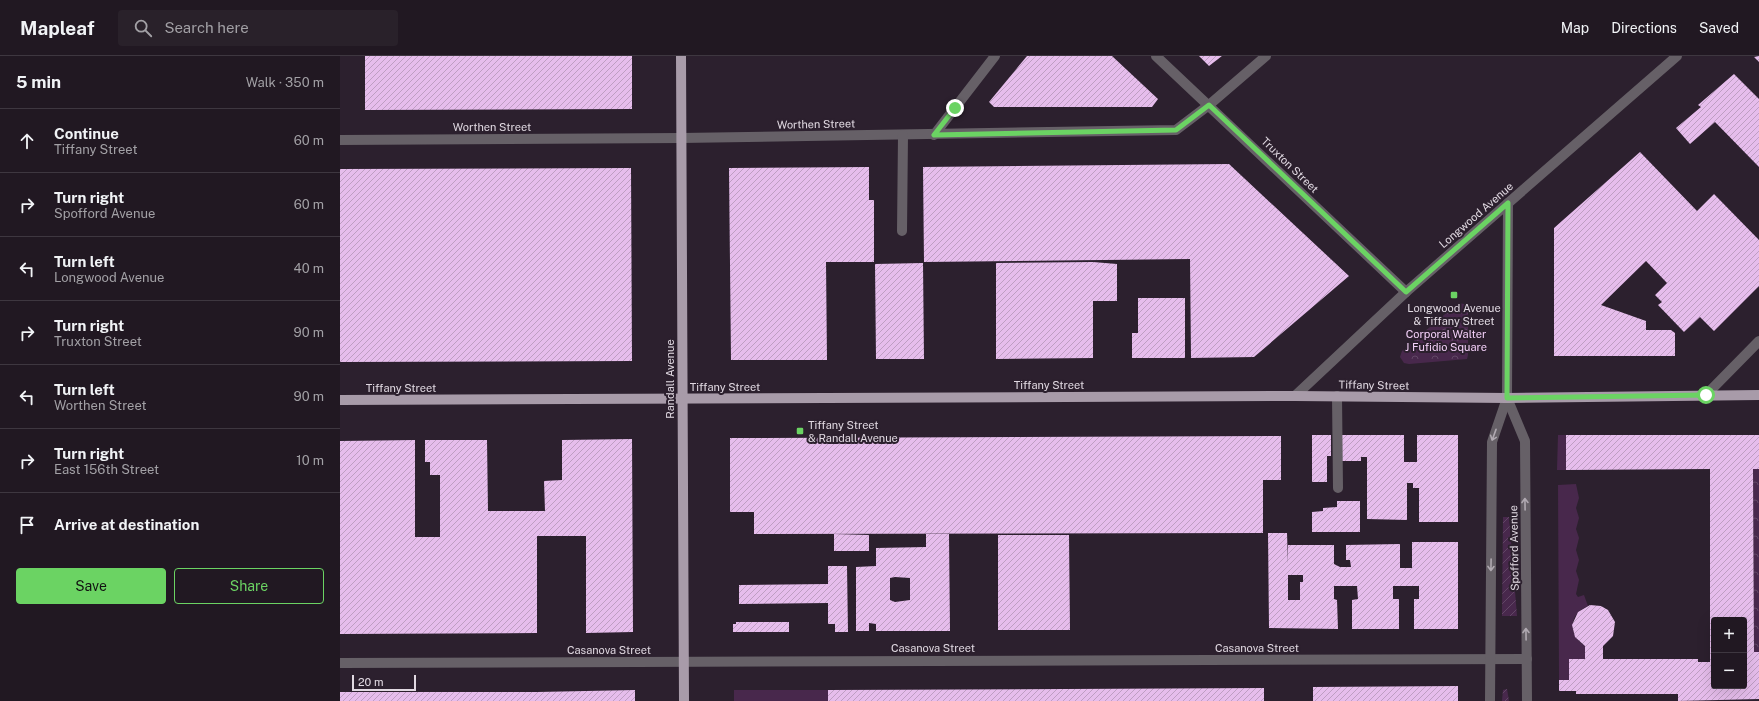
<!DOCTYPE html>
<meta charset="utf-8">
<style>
:root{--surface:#211822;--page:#29212a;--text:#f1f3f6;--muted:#a2a0a5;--line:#3e3740;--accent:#6bd363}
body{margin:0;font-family:"Public Sans",sans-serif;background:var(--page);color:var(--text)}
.controls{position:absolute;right:12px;bottom:12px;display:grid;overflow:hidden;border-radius:4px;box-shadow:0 4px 16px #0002}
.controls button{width:36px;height:36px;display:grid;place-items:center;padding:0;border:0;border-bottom:1px solid var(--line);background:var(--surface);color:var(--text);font:20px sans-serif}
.scale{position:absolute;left:12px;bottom:10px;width:64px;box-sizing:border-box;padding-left:4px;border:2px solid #e1d9e2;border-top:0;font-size:11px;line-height:14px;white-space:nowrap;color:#e1d9e2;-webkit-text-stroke:3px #2c202e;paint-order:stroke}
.stop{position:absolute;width:12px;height:12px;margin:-9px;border:3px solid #6bd363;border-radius:50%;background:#fff}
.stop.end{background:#6bd363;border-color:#fff;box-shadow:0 1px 4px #0008}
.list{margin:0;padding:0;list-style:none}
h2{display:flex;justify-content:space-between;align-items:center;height:52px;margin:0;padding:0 16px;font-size:17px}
h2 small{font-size:13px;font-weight:400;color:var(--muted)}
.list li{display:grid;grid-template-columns:26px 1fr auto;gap:12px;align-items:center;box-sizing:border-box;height:64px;padding:0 16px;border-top:1px solid var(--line)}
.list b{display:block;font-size:15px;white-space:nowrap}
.list p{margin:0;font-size:13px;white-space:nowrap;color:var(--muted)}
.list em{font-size:13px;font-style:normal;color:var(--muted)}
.actions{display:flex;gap:8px;padding:12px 16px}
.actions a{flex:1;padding:9px 0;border:1px solid var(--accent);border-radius:4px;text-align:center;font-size:14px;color:var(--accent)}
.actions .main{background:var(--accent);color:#111}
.icon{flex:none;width:22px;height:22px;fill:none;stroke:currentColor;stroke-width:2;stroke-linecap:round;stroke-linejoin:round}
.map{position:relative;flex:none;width:1419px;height:645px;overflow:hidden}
header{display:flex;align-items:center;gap:24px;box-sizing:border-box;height:56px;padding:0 20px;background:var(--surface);border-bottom:1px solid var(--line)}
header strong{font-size:19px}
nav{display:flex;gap:22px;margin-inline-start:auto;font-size:14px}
.search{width:280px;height:36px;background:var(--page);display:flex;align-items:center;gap:10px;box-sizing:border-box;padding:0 14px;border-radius:4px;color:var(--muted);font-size:15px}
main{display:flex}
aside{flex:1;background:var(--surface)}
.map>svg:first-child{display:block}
.grass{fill:#48284c}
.park{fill:url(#park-crowns)}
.garden{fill:url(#garden-furrows)}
.building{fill:url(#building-hatch);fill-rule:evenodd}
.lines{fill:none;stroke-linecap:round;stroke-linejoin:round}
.minor{stroke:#666067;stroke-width:10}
.major{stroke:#a89ba9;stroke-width:10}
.oneway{stroke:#b0a9b1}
.route{stroke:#6bd363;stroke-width:5}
.poi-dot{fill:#6bd363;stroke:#2c202e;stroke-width:1.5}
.labels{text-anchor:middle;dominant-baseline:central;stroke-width:4;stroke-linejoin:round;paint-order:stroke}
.street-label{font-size:11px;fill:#e1d9e2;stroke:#2c202e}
.poi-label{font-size:11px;fill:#e1d9e2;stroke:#2c202e}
.park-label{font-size:11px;fill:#f4d1f9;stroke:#2c202e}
</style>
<header>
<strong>Mapleaf</strong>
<div class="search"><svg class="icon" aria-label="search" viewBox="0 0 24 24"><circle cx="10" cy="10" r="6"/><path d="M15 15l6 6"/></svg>Search here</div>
<nav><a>Map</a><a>Directions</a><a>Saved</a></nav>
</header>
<main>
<aside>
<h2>5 min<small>Walk · 350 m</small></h2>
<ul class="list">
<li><svg class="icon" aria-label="ahead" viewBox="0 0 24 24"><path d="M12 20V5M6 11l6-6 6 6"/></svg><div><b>Continue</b><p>Tiffany Street</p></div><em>60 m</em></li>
<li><svg class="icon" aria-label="right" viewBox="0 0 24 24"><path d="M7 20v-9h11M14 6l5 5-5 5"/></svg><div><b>Turn right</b><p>Spofford Avenue</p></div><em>60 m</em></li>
<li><svg class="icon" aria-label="left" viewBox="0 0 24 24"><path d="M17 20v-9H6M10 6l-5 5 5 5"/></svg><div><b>Turn left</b><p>Longwood Avenue</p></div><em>40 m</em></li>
<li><svg class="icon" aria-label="right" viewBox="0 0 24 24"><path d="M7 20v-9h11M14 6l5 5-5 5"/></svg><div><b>Turn right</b><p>Truxton Street</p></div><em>90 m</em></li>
<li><svg class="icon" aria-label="left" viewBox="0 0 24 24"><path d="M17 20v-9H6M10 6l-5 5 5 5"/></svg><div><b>Turn left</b><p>Worthen Street</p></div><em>90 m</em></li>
<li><svg class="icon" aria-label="right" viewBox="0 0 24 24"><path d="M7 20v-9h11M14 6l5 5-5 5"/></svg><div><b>Turn right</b><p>East 156th Street</p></div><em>10 m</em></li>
<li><svg class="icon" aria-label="arrive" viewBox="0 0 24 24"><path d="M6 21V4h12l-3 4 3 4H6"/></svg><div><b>Arrive at destination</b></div></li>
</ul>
<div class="actions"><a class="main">Save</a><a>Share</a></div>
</aside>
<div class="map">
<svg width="1419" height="645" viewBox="0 0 1419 645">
<defs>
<pattern id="park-crowns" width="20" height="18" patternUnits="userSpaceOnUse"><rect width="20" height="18" fill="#48284c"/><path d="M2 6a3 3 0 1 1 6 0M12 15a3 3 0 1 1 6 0" fill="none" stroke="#624766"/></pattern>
<pattern id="garden-furrows" width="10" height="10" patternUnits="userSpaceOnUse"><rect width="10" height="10" fill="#48284c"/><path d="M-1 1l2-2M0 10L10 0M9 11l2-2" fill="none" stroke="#624766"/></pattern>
<pattern id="building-hatch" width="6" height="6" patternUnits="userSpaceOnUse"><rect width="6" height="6" fill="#e6bdec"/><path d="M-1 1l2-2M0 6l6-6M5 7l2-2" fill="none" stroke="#be9ec2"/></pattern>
</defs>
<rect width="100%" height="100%" fill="#2c202e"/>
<g class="grass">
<path d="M1218,379H1226V414H1217Z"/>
<path d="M1236,428L1239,442L1236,452L1239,462L1236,473L1239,482L1236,494L1239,504L1236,515L1239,524L1236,538L1238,541L1244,539L1248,550C1228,558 1228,579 1245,590V603H1229V624H1219L1218,429Z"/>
<rect x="394" y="634" width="94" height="11"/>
</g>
<g class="park">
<path d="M1118,247L1124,248L1128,254V299L1127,303L1069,308L1064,307L1060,301L1062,295Z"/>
<path d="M1413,413H1419V596H1414Z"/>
</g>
<g class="garden">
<path d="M1163,461H1169L1177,560H1162Z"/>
<path d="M1167,633L1169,645H1162L1163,634Z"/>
</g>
<g class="building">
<path d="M25,0H292V53L25,54Z"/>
<path d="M687,0H772L818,43L812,51H654L649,46Z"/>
<path d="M859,0H882L869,10Z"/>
<path d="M1419,0V6L1414,1Z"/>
<path d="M1394,18L1419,43V111L1375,66L1350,88L1336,72L1361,51L1358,49Z"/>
<path d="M1300,96L1357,155L1374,138L1419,184V230L1374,275L1360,261L1344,276L1318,249L1322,246L1315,239L1327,227L1306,205L1261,249L1306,265V274H1331L1335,277V300H1214V172Z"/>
<path d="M889,108L1009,220L914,301L851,302L850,203L584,206L583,111Z"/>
<path d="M529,111V144H534V206H486L487,304H391L389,112Z"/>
<path d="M291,112L292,305L0,306V113Z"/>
<path d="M753,206L777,208V245H753V302L656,303V207Z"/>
<path d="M583,207L584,303H536L535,208Z"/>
<path d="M798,242H845V302H792V277H798Z"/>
<path d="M972,379H991V400H987V426H972Z"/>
<path d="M1002,379H1064V406H1077V379H1118V466H1079V432H1073V427H1067V464L1027,463V401H1021V405H1002Z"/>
<path d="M1226,379H1419V413H1413L1414,596H1419V643L1338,645V638H1236V635H1219V624H1229V603H1245V590L1235,581L1232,569L1238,556L1250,549L1261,550L1268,554L1275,566L1273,580L1263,590V603H1358V606H1370V413L1226,414ZM1374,564H1404V630H1374Z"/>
<path d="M941,380V424H923V477L414,478V456H390V382Z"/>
<path d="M292,383L293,576L246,577V480H197V577L0,578V385L75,384V481H100V419H90V406H85V384H147L148,455H205L204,425L222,424V384Z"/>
<path d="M997,445H1020V476H972V456L983,455V452L997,451Z"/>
<path d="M928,477H947L948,508V489H994V508L1000,511H1011L1010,504H1006V489L1060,488V512H1072V486H1118V573H1074V543H1079V530H1053V543H1059V573H1012V544L1018,543L1017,530H994V543L997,544L998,573L929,572ZM948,519H963V526H960V544H948Z"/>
<path d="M494,478L529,479V495H494Z"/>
<path d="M586,478H609L610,575H536V568L529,567V575H516V511L536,510V492L586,491ZM555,521L570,522V544L555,546L550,544V522Z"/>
<path d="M658,479H729L730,574H658Z"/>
<path d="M488,510H507L508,576H495V568H488V547L399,548V529L488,528Z"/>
<path d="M396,566H449V576H393V568H396Z"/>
<path d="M1118,630V645H973V631Z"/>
<path d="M924,632V645H488V634Z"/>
<path d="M295,634V645H0V636H197Z"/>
</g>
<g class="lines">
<g class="minor">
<path d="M816,0L1066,236"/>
<path d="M594,79L655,0"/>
<path d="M0,84L341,82L836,74L869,49L926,0"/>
<path d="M562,175L563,79"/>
<path d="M1366,339L1419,285"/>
<path d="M955,340L1066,236L1337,0"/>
<path d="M997,340L998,432"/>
<path d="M1167,342L1185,385L1187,645"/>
<path d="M0,607L1187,603"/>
<path d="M1150,645L1152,386L1167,342L1168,147"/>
</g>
<g class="major">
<path d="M341,0L344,645"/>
<path d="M0,344L955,340L1167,342L1419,339"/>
</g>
</g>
<defs><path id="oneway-shaft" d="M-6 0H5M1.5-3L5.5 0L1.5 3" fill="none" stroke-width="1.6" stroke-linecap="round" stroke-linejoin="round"/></defs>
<g class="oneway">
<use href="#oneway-shaft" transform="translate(1154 379) rotate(110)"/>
<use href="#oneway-shaft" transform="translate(1185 448) rotate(-91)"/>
<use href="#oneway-shaft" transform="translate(1151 509) rotate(91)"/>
<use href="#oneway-shaft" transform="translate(1186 578) rotate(-91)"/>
</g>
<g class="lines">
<path class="route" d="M615,52L594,79L836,74L869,49L1066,236L1168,147L1167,342L1366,339"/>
</g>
<g class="poi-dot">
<rect x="1110" y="235" width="8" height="8" rx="2"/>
<rect x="456" y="371" width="8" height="8" rx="2"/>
</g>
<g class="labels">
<g class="street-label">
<text transform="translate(476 68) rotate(-1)">Worthen Street</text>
<text x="152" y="71">Worthen Street</text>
<text transform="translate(950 109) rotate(44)">Truxton Street</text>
<text transform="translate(1136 159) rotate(-41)">Longwood Avenue</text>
<text transform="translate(330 323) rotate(-90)">Randall Avenue</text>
<text x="709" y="329">Tiffany Street</text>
<text transform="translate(1034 329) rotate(1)">Tiffany Street</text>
<text x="385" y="331">Tiffany Street</text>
<text x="61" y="332">Tiffany Street</text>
<text transform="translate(1174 492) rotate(-91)">Spofford Avenue</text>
<text x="593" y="592">Casanova Street</text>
<text x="917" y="592">Casanova Street</text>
<text x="269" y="594">Casanova Street</text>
</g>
<g class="poi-label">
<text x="1114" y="252">Longwood Avenue<tspan x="1114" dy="13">&amp; Tiffany Street</tspan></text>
<text x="468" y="369" text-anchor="start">Tiffany Street<tspan x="468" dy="13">&amp; Randall Avenue</tspan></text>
</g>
<g class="park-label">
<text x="1106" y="278">Corporal Walter<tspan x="1106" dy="13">J Fufidio Square</tspan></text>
</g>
</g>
</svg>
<div class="controls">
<button>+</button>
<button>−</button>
</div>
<div class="scale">20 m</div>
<div class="stop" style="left:1366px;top:339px"></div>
<div class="stop end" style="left:615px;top:52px"></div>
</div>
</main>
